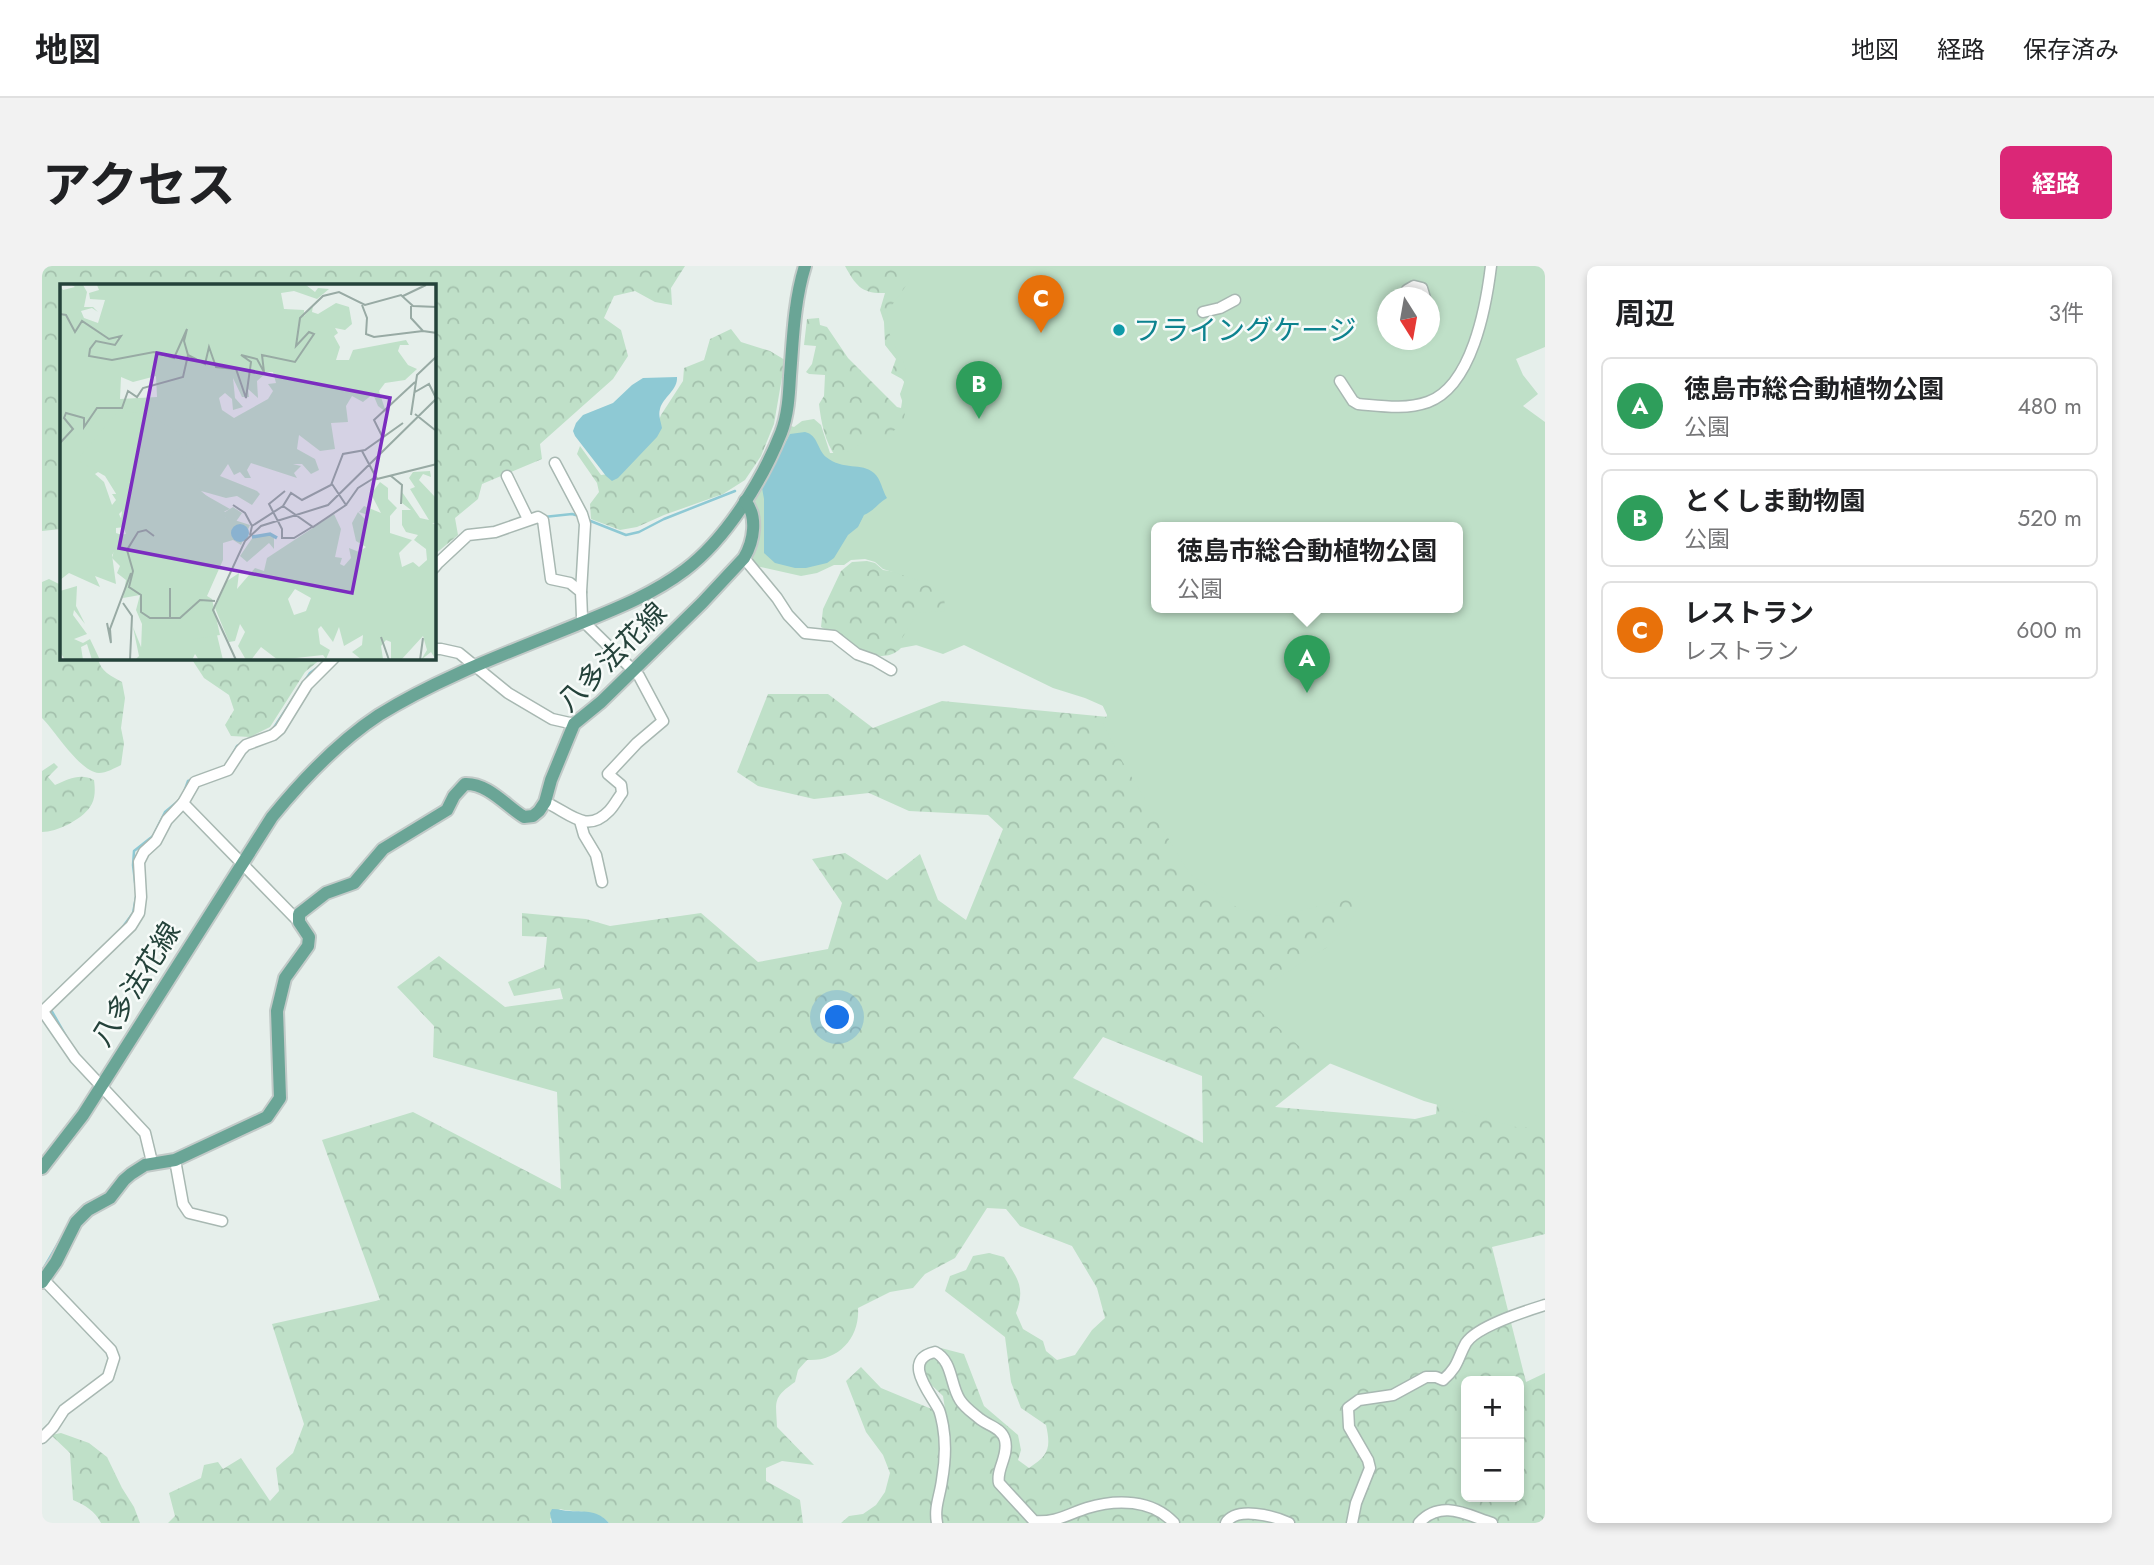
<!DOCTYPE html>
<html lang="ja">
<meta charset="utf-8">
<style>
:root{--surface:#fff;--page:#f2f2f2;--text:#202124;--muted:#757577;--line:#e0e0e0;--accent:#db2777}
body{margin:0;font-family:Jost,"Noto Sans JP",sans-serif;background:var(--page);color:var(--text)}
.controls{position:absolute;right:21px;bottom:21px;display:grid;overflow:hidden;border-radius:10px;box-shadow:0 4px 10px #0003}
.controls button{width:63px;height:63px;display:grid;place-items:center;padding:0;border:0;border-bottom:2px solid var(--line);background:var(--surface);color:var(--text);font:35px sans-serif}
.compass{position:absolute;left:1335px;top:21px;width:63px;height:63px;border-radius:50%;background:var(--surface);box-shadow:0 4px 10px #0003;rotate:169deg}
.you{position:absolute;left:796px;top:752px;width:24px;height:24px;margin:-18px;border:5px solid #fff;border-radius:50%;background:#1a73e8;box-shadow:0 0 0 10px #1a73e833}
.badge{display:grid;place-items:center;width:46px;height:46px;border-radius:50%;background:var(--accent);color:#fff;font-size:23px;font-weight:700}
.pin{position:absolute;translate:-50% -58px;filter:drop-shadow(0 2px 4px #0008)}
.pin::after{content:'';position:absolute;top:37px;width:24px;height:21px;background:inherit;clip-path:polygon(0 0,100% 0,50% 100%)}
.popup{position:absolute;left:1109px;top:256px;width:312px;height:91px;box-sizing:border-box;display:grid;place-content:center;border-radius:10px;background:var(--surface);filter:drop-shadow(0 2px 5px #0005);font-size:23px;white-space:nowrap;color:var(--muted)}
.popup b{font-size:26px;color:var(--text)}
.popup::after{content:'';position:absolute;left:50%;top:100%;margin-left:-14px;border:14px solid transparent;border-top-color:var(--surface)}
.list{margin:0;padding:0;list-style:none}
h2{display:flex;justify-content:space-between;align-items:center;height:91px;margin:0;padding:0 28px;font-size:30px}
h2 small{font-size:23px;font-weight:400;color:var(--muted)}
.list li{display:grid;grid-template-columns:46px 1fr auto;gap:21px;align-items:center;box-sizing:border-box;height:98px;margin:0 14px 14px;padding:0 14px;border:2px solid var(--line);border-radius:10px}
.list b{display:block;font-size:26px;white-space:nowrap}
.list p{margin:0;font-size:23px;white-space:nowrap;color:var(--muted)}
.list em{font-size:23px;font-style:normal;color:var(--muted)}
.map{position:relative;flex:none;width:1503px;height:1257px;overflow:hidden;border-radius:10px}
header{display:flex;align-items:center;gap:42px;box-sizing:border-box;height:98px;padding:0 35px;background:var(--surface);border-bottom:2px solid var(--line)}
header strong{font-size:33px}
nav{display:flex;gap:38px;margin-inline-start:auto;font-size:24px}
.intro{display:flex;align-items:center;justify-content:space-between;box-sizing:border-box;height:168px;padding:0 42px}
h1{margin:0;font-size:49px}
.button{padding:18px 32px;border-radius:10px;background:var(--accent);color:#fff;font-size:24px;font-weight:700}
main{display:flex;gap:42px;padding:0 42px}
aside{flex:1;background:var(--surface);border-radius:10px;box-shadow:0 4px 10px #0003}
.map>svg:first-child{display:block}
.forest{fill:url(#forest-crowns);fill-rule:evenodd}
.park{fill:#bfe0c8;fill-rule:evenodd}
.water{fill:#8ec9d4}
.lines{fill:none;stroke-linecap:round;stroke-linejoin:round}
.stream{stroke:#8ec9d4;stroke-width:2.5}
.minor-casing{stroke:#a8b8b2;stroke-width:13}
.major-casing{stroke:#c2cac8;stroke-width:16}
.minor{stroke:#fff;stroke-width:10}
.major{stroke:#6aa596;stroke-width:12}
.culture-dot{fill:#0f9aa8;stroke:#f7fbf9;stroke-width:2.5}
.labels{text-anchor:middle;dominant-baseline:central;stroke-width:5;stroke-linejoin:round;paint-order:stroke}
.culture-label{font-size:28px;fill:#0d838f;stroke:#f7fbf9;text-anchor:start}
.street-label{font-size:28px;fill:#24423a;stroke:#f7fbf9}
.inset-river{fill:none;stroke:#8ec9d4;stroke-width:3.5}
.inset-road{fill:none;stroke:#98aaa4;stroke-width:2}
.view{fill:#7b2cbf;fill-opacity:0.15;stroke:#7b2cbf;stroke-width:3.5}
.inset-edge{fill:none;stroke:#24423a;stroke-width:3.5}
</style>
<header>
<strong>地図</strong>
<nav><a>地図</a><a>経路</a><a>保存済み</a></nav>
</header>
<div class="intro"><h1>アクセス</h1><a class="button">経路</a></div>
<main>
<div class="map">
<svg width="1503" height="1257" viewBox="0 0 1503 1257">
<defs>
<pattern id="forest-crowns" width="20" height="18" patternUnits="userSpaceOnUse" patternTransform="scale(1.75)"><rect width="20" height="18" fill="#bfe0c8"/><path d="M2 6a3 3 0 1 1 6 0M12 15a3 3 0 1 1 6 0" fill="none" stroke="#a4c1ad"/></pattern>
</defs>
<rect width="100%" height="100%" fill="#e6efeb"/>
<g class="forest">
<path d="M0,0H643L629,22L630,39L613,36L593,25L572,30L562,52L579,64L586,90L571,113L498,178L500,193L440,218L436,233L413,252L416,269L392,289V19H19V263L0,265Z"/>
<path d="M803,0H884L923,121L821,186L794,191C783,176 779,156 777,138L782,130L783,109L767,108L764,106L770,98L774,80L762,79L765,53L777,52L778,59L785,61L806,92L855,141L859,142L863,117L860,113L849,107L854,93L843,79L842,56L838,44L843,27C820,28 814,20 803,0Z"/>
<path d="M689,63L699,76L728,85L743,94L732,158L719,190L703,214L681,228L622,249L595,261L578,264L549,253L548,238L557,226L555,217L535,188L538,180L559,209L574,207L611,169L619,149L641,115L642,102L662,94L668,73Z"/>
<path d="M1114,261V341H1416L1503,572V968L1450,981L1484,1116L1503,1107V1257H799L807,1250L821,1248L834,1239L843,1226L848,1207L841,1189L824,1166L804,1115L819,1101L839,1122L892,1144L903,1143L901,1130L881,1111L883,1087L895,1081L922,1088L942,1140L976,1169L979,1184L976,1194L987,1202C1007,1189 1009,1182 1004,1159L979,1142L969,1116L963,1071L903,1025L908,1010L924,1004L931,990L947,987L962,991C975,1012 984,1021 974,1047L981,1063L1001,1075L1004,1085L1015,1094L1033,1089L1050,1064L1063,1052L1055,1022L1030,980L978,960L964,943L945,942L913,992L883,1008L871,1022L848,1026L816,1042C818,1072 796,1096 765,1094L756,1104L753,1116C730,1132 734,1135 735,1161L772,1199L740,1195L724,1202V1215L758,1234L761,1257H567C555,1243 534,1247 518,1243L508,1253L510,1257H126L133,1250L127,1227L159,1212L162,1199L176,1196L181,1203L199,1192L228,1235L237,1225L234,1202L251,1187L262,1158L230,1058L338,1034L280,874L371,846L519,923L515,826L391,791L392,760L355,721L397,690L463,741L521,733L518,722L472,730L466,716L502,701L505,671L480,670V647L544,653L568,660L659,647L716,696L786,683L800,637L770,593L803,587L845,614L878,588L896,634L924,654L961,563L946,549L867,545L827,527L772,533L716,520L695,506L726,428H786L831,462L900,435L1066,451L1058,434L888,349L875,379L859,382C847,395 826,390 812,381C806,377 802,369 795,366C789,363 784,364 779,361L781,343L799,305L810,296L825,295L833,297L841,304L874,309ZM1061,771L1160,810L1161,877L1031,812ZM1290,796L1396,827L1394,848L1373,853L1233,841ZM1424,1115H1477V1231H1424Z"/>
<path d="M7,313L19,319V392H56C58,405 69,410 80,416L83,432L79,462L82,477L79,499C73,502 64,507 57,507C38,506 14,466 0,452V316Z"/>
<path d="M149,392H280L263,406L228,461L208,471L189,470L183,459L192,444L187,429L162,412Z"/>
<path d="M12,497L16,501L6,511L13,519C27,513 38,507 52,514C53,522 54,533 48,541C39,554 15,566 0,566V505Z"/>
<path d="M19,1167L47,1177L65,1191L80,1222L92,1241L98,1257H59C53,1245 43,1239 31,1234L28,1187L9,1169Z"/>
</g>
<path class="park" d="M869,0H1503V81L1474,93L1481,109L1496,128L1481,140L1503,156V861H1474L1382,835L1267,789L1220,747L1208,729L1287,680L1308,656L1323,629L1237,650L1197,643L1147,607L1080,495L1061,458L1068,443L1043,432L1011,422L922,379L901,388L859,374L875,347L902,345L903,329L882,316L841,303L833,296L823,293L809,294L802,299H792L775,307L759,310L714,300L706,293L709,234L736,189L749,160L752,161L760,155L772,153L779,159L788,187H803L822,176L825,179C838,172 863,165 863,145C863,140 859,133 858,128C871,95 859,98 848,69C846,62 846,53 845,46L866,17ZM1346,32H1388V74H1346ZM1114,261H1416V341H1114Z"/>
<g class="water">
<path d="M635,111C636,124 621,131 618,143C616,149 619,156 620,162L615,171L576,212L570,215L564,210L533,170L531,165L534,157L541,149L571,137L590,119L601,112Z"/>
<path d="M763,166C776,169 775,183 784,191C801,205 820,196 832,207C839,213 840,224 845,232C836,237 832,245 822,249L816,261L806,269L792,292L785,297L764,302H753L733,297L722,287V233L720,222L748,168Z"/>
<path d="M510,1243C517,1243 522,1245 528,1245C544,1246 556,1244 567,1257H510L508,1247Z"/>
</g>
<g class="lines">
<g class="stream">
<path d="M502,251L530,248L537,250"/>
<path d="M546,254L584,269L597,266L622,253L693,225"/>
<path d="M222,468L231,463L268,407L279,399"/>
<path d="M189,491L195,480L200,478"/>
<path d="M142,526L146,515L149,514"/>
<path d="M94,624L91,599L92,585L111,570L123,546L140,532"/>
<path d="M80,662L91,647L94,631"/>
<path d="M8,742L24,770"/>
<path d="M78,909L92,899"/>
<path d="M34,947L45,937L54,933"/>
<path d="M0,1005L25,962"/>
</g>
<defs>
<g id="minor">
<path d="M1363,32L1365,24L1372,20L1380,22L1383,32"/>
<path d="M1161,46L1178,42L1193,34"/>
<path d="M1298,115L1311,135L1316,138C1340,140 1363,144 1386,136C1430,120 1444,41 1449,0"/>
<path d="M513,197L540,248L543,258L539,326"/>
<path d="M465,210L486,253"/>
<path d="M702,292L735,332L746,349L763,367L792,370L815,388L832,394L849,404"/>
<path d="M392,302L396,297L426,269L453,266L496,251L501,254L509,313L528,317L539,326L540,351L542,356L597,410L621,455L595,477L566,508L579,519L580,527C576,532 572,540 567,545C544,569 527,546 503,536"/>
<path d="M392,383H399L417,387L466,427L510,453L532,458"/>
<path d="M538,555L542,569L554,589L560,616"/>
<path d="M257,656L141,537L153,516L186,504L199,484L204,479L231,469L238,463L265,419L292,392"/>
<path d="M0,744L33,792L103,867L110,896"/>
<path d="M2,744L89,660L97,647L99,631L97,596L102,586L114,575L125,554L141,537"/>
<path d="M133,894L141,938L147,947L180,955"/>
<path d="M0,1172L11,1161L22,1144L66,1111L72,1092L69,1084L2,1014"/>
<path d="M895,1257C892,1241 898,1230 900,1214C903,1197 904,1177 901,1160C900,1155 899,1149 897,1144C890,1129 858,1094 893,1086C911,1095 908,1119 918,1134C923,1142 931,1147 938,1153C947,1160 960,1162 963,1174C967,1190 954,1203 957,1217L992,1255C1014,1257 1026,1248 1045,1242C1074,1233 1110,1233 1132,1257"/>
<path d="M1184,1257C1194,1240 1232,1250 1247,1257"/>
<path d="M1310,1257L1314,1237L1328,1202L1326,1194L1307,1161L1306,1142L1317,1134L1351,1129L1384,1111H1394L1401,1114C1417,1100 1415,1093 1424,1077C1435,1060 1484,1045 1503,1039"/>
<path d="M1377,1257C1399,1233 1425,1249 1450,1257"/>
</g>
<g id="major">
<path d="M0,902L41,849L230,551C261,513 296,476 337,449C398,411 468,386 534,359C571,344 610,329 643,304C684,273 720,215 739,167C746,149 747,129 748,110C751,73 752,35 763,0"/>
<path d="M0,1016L14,996L34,956L46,944L68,932L82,914L89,908L103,899L133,894L225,851L238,832L235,745L243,712L266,680L267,671L257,656V648L284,627L312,617L341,583L405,544L412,530L423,518C446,517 464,540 482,551L491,550L497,545L503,536L509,514L532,458L559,436L660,337L702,292C712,275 716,250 703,235"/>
</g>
</defs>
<use href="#minor" class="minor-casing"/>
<use href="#major" class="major-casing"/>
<use href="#minor" class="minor"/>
<use href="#major" class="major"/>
</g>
<circle class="culture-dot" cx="1077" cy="64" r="7"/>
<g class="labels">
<g class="culture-label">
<text x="1091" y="64">フライングケージ</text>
</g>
<g class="street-label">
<text transform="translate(570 391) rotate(-45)">八多法花線</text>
<text transform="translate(94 718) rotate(-58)">八多法花線</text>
</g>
</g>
<g transform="translate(18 18)">
<rect width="376" height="376" fill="#e6efeb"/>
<path d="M12,1H23L27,8L24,23H33L38,28L32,24L21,27L24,34L38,39L45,16L30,15L29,9L39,6L37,1H246L255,8L258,4L269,5L257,15L234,7L221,9L224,25L244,26V32L253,22L252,28L258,30L276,19L289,23L292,40L285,46L275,44L278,49L274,52L280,63L276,76H289L293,66L346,56L349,61H340L338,67L348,81L357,85L345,96L325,99L319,107L326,128L318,122L313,110L303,118L292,112L286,122L288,138L271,139L275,165L260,167L239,151L237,165L255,175L259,186L251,190L242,180H233L241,182L234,189L237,194L191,179L187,186L191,194H185L180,188L174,191L168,180L160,192L197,207L200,210L192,221L177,212L166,214L141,207L165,228L173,223L182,229L175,239L60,174L35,190L44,198L52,221L56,216L52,210H59L65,224L59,230L65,243L56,244V249L65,252L52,271L56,300L35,292L40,303L9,289L0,296V2L3,6L15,3ZM207,88H213L216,99L208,100L213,107L208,115L174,134L162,126L159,114L165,109L172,115L173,126L183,123L175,114L173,94L182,113H189L188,105L198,114L197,97ZM96,92L97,113L60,115L61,93L73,98ZM370,187L371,193L363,190L359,196L376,214V239H372L377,241L376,376L371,368L361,376L367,366L363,352L341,376H331V358L326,356L321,362L323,375L302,376L292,368L302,361L303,351L284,362L279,343L273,358L261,342L258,345L260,360L270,366L266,375L263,371L218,376L201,363L191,376H186L178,362L185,348L180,340L175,357L169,358L155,324L167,297L179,289L177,305L195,284L204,287L207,274L274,230L281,245L275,273L282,274L280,280L284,282L291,274L289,264L299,268L306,263L296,257L292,239L298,228L308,238V231L299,228L304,222L321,229L311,210L320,198L328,204V215L337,224L330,232V249L352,256L339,269L342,283L353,278L359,283L367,276L366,265L354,256L358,251L346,248L342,241V226H351L342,219V208L360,234L369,236L350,205L355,203L349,194L353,188ZM235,305L251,314L246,327L234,331L228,315ZM208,250L214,253V265L209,259L187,278L180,272L193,253ZM17,302L16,322L25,340L14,326L13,331L27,350L14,355L23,359L30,355L40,376H32L27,360L21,363L23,376H5L0,368V307ZM73,343L81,363L138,345L157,351L163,376H139L135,370L132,376H75L79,372Z" fill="#bfe0c8" fill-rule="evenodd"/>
<path d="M59,126L90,131L119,149L127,160L107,171L126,173L133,180L140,208L170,225L163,228L165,233L190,241L181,261L173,256L163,259V276L147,312L152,315L160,351L129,356L122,367L99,371L92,365L81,366L82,340L76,326L80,311L63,314L66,296L57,289L60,282L52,274L58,251L66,250L61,235L63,221L45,192L17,176Z" fill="#bfe0c8"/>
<path d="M171 249a9 9 0 1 1 18 0a9 9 0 1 1-18 0Z" fill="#8ec9d4"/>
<path class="inset-river" d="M192,253L210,250L217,254"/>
<path class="inset-road" d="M343,12L366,1M302,21L307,34L306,50L314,53L363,47M351,22V34L363,47L377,49M0,30L6,31L15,48L22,37L49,55L61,52L55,61L36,57L30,65L29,72L52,76L94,68L114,74L127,45L124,57L128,71L145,80L149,63L156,83L176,85L186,114L191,78L181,71L197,75L204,88L202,71L235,78L254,50L249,48L236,62L240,34L263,12L279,8L305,21L341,11L353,22L377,23M355,108L369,100L376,114V147M355,130L375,146M351,131L357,91L377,72M322,152L314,136L355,98M0,159L13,145L4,134L6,129L24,134V143L37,124H62L68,107L77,113L83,104L123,93L128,71M302,167L317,195L377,180M331,192L342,201L341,220M225,207L209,220L222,245V254H234L252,243M173,221L185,229L192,242M286,221L298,204L314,194M223,222L253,243L286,221L272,200M190,251L192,242L223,222L231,209L242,216L271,201L283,170L305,166L343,139M94,252L86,246L78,248L67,266L73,287L69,303L81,311V328L90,334H120L140,316L155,317M63,319L72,332L70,376M110,334V304M47,339L51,359L50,345L71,289M321,353L329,376M176,376L153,326L185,257L201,242L268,221L377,114M360,376L363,354"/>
<path class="view" d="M97,69L330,114L292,309L59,264Z"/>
<rect width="376" height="376" class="inset-edge"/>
</g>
</svg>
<div class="controls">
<button>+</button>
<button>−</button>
</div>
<svg class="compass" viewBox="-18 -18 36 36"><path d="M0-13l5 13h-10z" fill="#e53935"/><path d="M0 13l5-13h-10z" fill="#757577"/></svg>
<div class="you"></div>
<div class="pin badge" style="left:1265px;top:427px;background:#2e9e5b">A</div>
<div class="popup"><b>徳島市総合動植物公園</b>公園</div>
<div class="pin badge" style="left:937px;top:153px;background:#2e9e5b">B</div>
<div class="pin badge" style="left:999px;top:67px;background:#e8710a">C</div>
</div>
<aside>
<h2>周辺<small>3件</small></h2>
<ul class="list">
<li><span class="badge" style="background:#2e9e5b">A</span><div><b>徳島市総合動植物公園</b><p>公園</p></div><em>480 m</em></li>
<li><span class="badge" style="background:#2e9e5b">B</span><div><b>とくしま動物園</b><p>公園</p></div><em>520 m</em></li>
<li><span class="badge" style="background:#e8710a">C</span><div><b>レストラン</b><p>レストラン</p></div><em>600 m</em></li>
</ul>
</aside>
</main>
